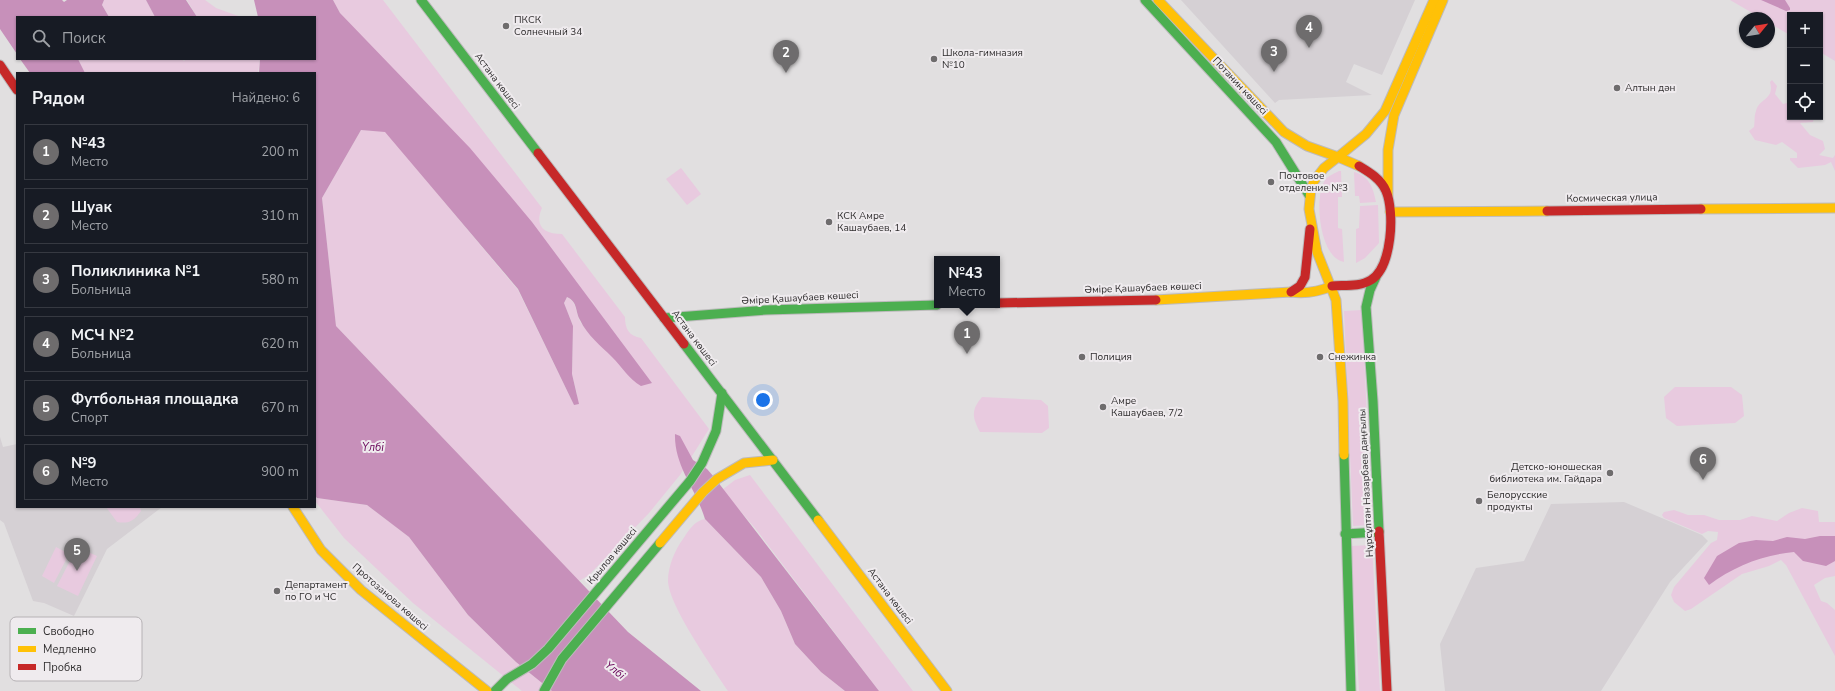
<!DOCTYPE html>
<html lang="ru">
<meta charset="utf-8">
<style>
:root{--surface:#171b24;--page:#242831;--text:#f1f3f6;--muted:#9ea1a6;--line:#363941;--accent:#6e6c6d}
body{margin:0;font-family:"Nunito Sans",sans-serif;background:var(--page);color:var(--text)}
.controls{position:absolute;right:12px;top:12px;display:grid;overflow:hidden;border-radius:0px;box-shadow:0 1px 3px #0004}
.controls button{width:36px;height:36px;display:grid;place-items:center;padding:0;border:0;border-bottom:1px solid var(--line);background:var(--surface);color:var(--text);font:20px sans-serif}
.compass{position:absolute;left:1739px;top:12px;width:36px;height:36px;border-radius:50%;background:var(--surface);box-shadow:0 1px 3px #0004;rotate:60deg}
.you{position:absolute;left:763px;top:400px;width:14px;height:14px;margin:-10px;border:3px solid #fff;border-radius:50%;background:#1a73e8;box-shadow:0 0 0 6px #1a73e833}
.badge{display:grid;place-items:center;width:26px;height:26px;border-radius:50%;background:var(--accent);color:#fff;font-size:13px;font-weight:700}
.pin{position:absolute;translate:-50% -33px;filter:drop-shadow(0 1px 2px #0008)}
.pin::after{content:'';position:absolute;top:21px;width:14px;height:12px;background:inherit;clip-path:polygon(0 0,100% 0,50% 100%)}
.popup{position:absolute;left:934px;top:256px;width:66px;height:52px;box-sizing:border-box;display:grid;place-content:center;border-radius:0px;background:var(--surface);filter:drop-shadow(0 1px 3px #0005);font-size:13px;white-space:nowrap;color:var(--muted)}
.popup b{font-size:15px;color:var(--text)}
.popup::after{content:'';position:absolute;left:50%;top:100%;margin-left:-8px;border:8px solid transparent;border-top-color:var(--surface)}
.list{margin:0;padding:0;list-style:none}
h2{display:flex;justify-content:space-between;align-items:center;height:52px;margin:0;padding:0 16px;font-size:17px}
h2 small{font-size:13px;font-weight:400;color:var(--muted)}
.list li{display:grid;grid-template-columns:26px 1fr auto;gap:12px;align-items:center;box-sizing:border-box;height:56px;margin:0 8px 8px;padding:0 8px;border:1px solid var(--line);border-radius:0px}
.list b{display:block;font-size:15px;white-space:nowrap}
.list p{margin:0;font-size:13px;white-space:nowrap;color:var(--muted)}
.list em{font-size:13px;font-style:normal;color:var(--muted)}
.icon{flex:none;width:22px;height:22px;fill:none;stroke:currentColor;stroke-width:2;stroke-linecap:round;stroke-linejoin:round}
.map{position:relative;flex:none;width:1835px;height:691px;overflow:hidden}
.search{position:absolute;background:var(--surface);box-shadow:0 1px 3px #0004;left:16px;top:16px;width:300px;height:44px;display:flex;align-items:center;gap:10px;box-sizing:border-box;padding:0 14px;border-radius:0px;color:var(--muted);font-size:15px}
.panel{position:absolute;background:var(--surface);box-shadow:0 1px 3px #0004;left:16px;top:72px;width:300px;height:436px;border-radius:0px}
.map>svg:first-child{display:block}
.built{fill:#d5d0d4}
.green{fill:#e8cadf}
.water{fill:#c790ba}
.lines{fill:none;stroke-linecap:round;stroke-linejoin:round}
.fast-casing{stroke:#bdbbbc;stroke-width:11}
.slow-casing{stroke:#bdbbbc;stroke-width:11}
.jam-casing{stroke:#bdbbbc;stroke-width:11}
.fast{stroke:#4caf50;stroke-width:9}
.slow{stroke:#ffc107;stroke-width:9}
.jam{stroke:#c62828;stroke-width:9}
.poi-dot{fill:#6e6c6d;stroke:#efebee;stroke-width:1.5}
.labels{text-anchor:middle;dominant-baseline:central;stroke-width:4;stroke-linejoin:round;paint-order:stroke}
.poi-label{font-size:10px;fill:#302e2f;stroke:#efebee;text-anchor:start}
.street-label{font-size:10px;fill:#302e2f;stroke:#efebee}
.water-label{font-size:11px;font-style:italic;fill:#670257;stroke:#efebee}
.key{fill:#efebee;stroke:#b6b2b5;stroke-width:1}
.key-label{font-size:11px;fill:#302e2f}
</style>
<div class="map">
<svg width="1835" height="691" viewBox="0 0 1835 691">
<rect width="100%" height="100%" fill="#e1dfe0"/>
<g class="built">
<path d="M1181,0H1415L1382,75L1354,64L1346,82L1372,95L1279,100L1275,103Z"/>
<path d="M0,437L3,447L17,444V507H162L107,549L74,616L44,603L33,601L4,523L0,520Z"/>
<path d="M1624,502L1702,535L1708,541L1670,582L1601,691H1445L1440,644L1476,568L1524,561L1551,504Z"/>
</g>
<g class="green">
<path d="M104,0H146L155,17H109L102,5Z"/>
<path d="M187,0H205L216,8L241,17H197Z"/>
<path d="M333,0H383L542,208C534,226 544,234 562,234L625,317C625,329 629,336 641,338L709,429L680,475L649,513L589,575L579,581L336,326L322,198L361,130L385,131L518,290L574,405L577,394L572,374L573,326L564,303L567,297C578,303 575,313 581,323C601,351 624,365 652,383L340,13Z"/>
<path d="M1730,0H1835V61L1820,52V15H1790V35L1769,23V18H1761Z"/>
<path d="M78,59H182L184,61L186,59H260L258,73H85Z"/>
<path d="M1772,80L1777,86L1775,94L1783,104L1787,103L1790,105V117H1814L1813,122L1800,123L1810,135L1823,141L1825,149L1819,155L1833,158L1835,155V171L1831,162L1825,165L1798,168L1790,160V158H1797V153L1782,142L1776,145L1755,140L1749,131L1754,127C1755,122 1754,116 1756,111C1759,98 1775,100 1770,82Z"/>
<path d="M681,168L701,194L687,205L666,179Z"/>
<path d="M1339,171H1341L1342,197H1338V228L1342,229L1344,262C1320,258 1314,200 1324,182C1326,177 1333,174 1339,171Z"/>
<path d="M1354,172C1369,176 1373,187 1376,202L1360,203L1359,196H1355Z"/>
<path d="M1378,205L1379,243L1365,258L1356,263V229L1359,228L1360,206Z"/>
<path d="M1362,310L1372,525L1353,526L1344,311Z"/>
<path d="M1675,387H1731L1742,395L1744,416L1735,423L1677,426L1666,418L1664,397Z"/>
<path d="M982,397L1041,400L1048,406L1049,428L1042,433L980,432C972,417 971,410 982,397Z"/>
<path d="M750,475L913,691H879L755,528L722,490L735,480Z"/>
<path d="M317,498L367,505L409,537L468,615L516,662L552,691H522L413,603L344,538L315,501Z"/>
<path d="M106,507H140L141,511C134,521 129,524 117,522Z"/>
<path d="M1802,508L1818,511L1819,522H1835V576L1825,578L1814,585L1821,601L1827,603L1835,610V656L1786,565L1781,560L1769,566L1742,574L1691,609L1685,611L1674,602L1671,595L1674,587L1711,543L1717,540L1718,532L1708,531L1702,534L1664,518L1662,515L1664,512L1674,510L1688,515H1704L1719,520H1740L1752,516L1777,521L1789,513Z"/>
<path d="M705,519L761,577L781,611L795,644L821,672L845,691H728C713,668 669,606 668,581C668,566 675,550 683,539C689,530 694,521 705,519Z"/>
<path d="M1372,545L1380,691H1359L1351,546Z"/>
<path d="M56,547L69,554L54,583L42,576Z"/>
<path d="M77,547L97,556L78,596L57,586Z"/>
</g>
<g class="water">
<path d="M0,0H62L64,2L67,0H104L102,5L109,17H17V54L0,29Z"/>
<path d="M146,0H186L197,17H155Z"/>
<path d="M254,0H333L340,13L470,148L532,222L652,383L641,386C629,379 622,367 612,357C601,346 587,335 580,320C575,311 578,302 567,297L564,303L573,326L572,374L579,404L574,405L518,289L385,132L361,130L322,198L336,326L628,632L701,691H552L516,662L468,615L409,537L367,505L317,498L315,496V73H259L260,59H315V17H258Z"/>
<path d="M1761,0H1785L1790,8V10L1786,11Z"/>
<path d="M20,59H78L85,73H30Z"/>
<path d="M675,434L680,436L693,460L707,469L714,477L879,691H845L821,672L795,644L781,611L761,577L705,519C696,489 674,466 675,434Z"/>
<path d="M1820,536H1835V561L1826,566L1803,561L1794,552C1763,555 1734,566 1709,585L1704,578L1717,556L1739,543L1756,540L1773,541L1787,537L1805,539Z"/>
</g>
<g class="lines">
<defs>
<g id="fast">
<path d="M421,0L538,153"/>
<path d="M1145,0L1276,142L1309,195"/>
<path d="M1376,277L1370,290L1366,307L1373,401L1379,531"/>
<path d="M664,318L766,310L937,305"/>
<path d="M684,344L818,520"/>
<path d="M1344,455L1351,691"/>
<path d="M1345,534L1379,532"/>
<path d="M495,691L507,679L532,664L548,649L690,481L702,463L716,431L722,393"/>
<path d="M544,691L562,659L660,543"/>
</g>
<g id="slow">
<path d="M1158,0L1284,132L1307,146L1338,157"/>
<path d="M1338,157L1366,134L1385,111L1434,0"/>
<path d="M1388,195V150L1394,115L1443,0"/>
<path d="M1701,209L1835,208"/>
<path d="M1390,212L1547,211"/>
<path d="M1156,300L1291,292C1306,294 1318,292 1332,286"/>
<path d="M1344,455L1343,401L1336,300L1317,252L1309,209L1311,189L1314,181L1324,168L1338,157L1359,166"/>
<path d="M293,507L321,550L361,590L487,691"/>
<path d="M818,520L947,691"/>
<path d="M660,543L703,492L717,479L744,463L773,460"/>
</g>
<g id="jam">
<path d="M0,65L17,90"/>
<path d="M538,153L684,344"/>
<path d="M1547,211L1701,209"/>
<path d="M1332,286C1344,285 1360,287 1371,280C1392,267 1395,212 1386,191C1381,179 1369,172 1359,166"/>
<path d="M1291,292L1300,286L1305,277L1310,229"/>
<path d="M997,303L1156,300"/>
<path d="M1379,531L1387,691"/>
</g>
</defs>
<use href="#fast" class="fast-casing"/>
<use href="#slow" class="slow-casing"/>
<use href="#jam" class="jam-casing"/>
<use href="#fast" class="fast"/>
<use href="#slow" class="slow"/>
<use href="#jam" class="jam"/>
</g>
<g class="poi-dot">
<circle cx="506" cy="26" r="4"/>
<circle cx="934" cy="59" r="4"/>
<circle cx="1617" cy="88" r="4"/>
<circle cx="1271" cy="182" r="4"/>
<circle cx="829" cy="222" r="4"/>
<circle cx="1082" cy="357" r="4"/>
<circle cx="1320" cy="357" r="4"/>
<circle cx="1103" cy="407" r="4"/>
<circle cx="1610" cy="473" r="4"/>
<circle cx="1479" cy="501" r="4"/>
<circle cx="277" cy="591" r="4"/>
</g>
<g class="labels">
<g class="poi-label">
<text x="514" y="20">ПКСК<tspan x="514" dy="12">Солнечный 34</tspan></text>
<text x="942" y="53">Школа-гимназия<tspan x="942" dy="12">№10</tspan></text>
<text x="1625" y="88">Алтын дән</text>
<text x="1279" y="176">Почтовое<tspan x="1279" dy="12">отделение №3</tspan></text>
<text x="837" y="216">КСК Амре<tspan x="837" dy="12">Кашаубаев, 14</tspan></text>
<text x="1090" y="357">Полиция</text>
<text x="1328" y="357">Снежинка</text>
<text x="1111" y="401">Амре<tspan x="1111" dy="12">Кашаубаев, 7/2</tspan></text>
<text x="1602" y="467" text-anchor="end">Детско-юношеская<tspan x="1602" dy="12">библиотека им. Гайдара</tspan></text>
<text x="1487" y="495">Белорусские<tspan x="1487" dy="12">продукты</tspan></text>
<text x="285" y="585">Департамент<tspan x="285" dy="12">по ГО и ЧС</tspan></text>
</g>
<g class="street-label">
<text transform="translate(497 81) rotate(53)">Астана көшесі</text>
<text transform="translate(1240 86) rotate(47)">Потанин көшесі</text>
<text transform="translate(1612 198) rotate(-1)">Космическая улица</text>
<text transform="translate(1143 288) rotate(-2)">Әміре Қашаубаев көшесі</text>
<text transform="translate(800 298) rotate(-3)">Әміре Қашаубаев көшесі</text>
<text transform="translate(694 338) rotate(53)">Астана көшесі</text>
<text transform="translate(1366 483) rotate(-93)">Нұрсұлтан Назарбаев даңғылы</text>
<text transform="translate(612 556) rotate(-50)">Крылов көшесі</text>
<text transform="translate(890 596) rotate(53)">Астана көшесі</text>
<text transform="translate(390 597) rotate(41)">Протозанова көшесі</text>
</g>
<g class="water-label">
<text x="373" y="447">Үлбі</text>
<text transform="translate(615 670) rotate(39)">Үлбі</text>
</g>
</g>
<rect x="10" y="617" width="132" height="64" rx="6" class="key"/>
<rect x="18" y="628" width="18" height="6" fill="#4caf50"/>
<rect x="18" y="646" width="18" height="6" fill="#ffc107"/>
<rect x="18" y="664" width="18" height="6" fill="#c62828"/>
<g class="key-label">
<text x="43" y="635">Свободно</text>
<text x="43" y="653">Медленно</text>
<text x="43" y="671">Пробка</text>
</g>
</svg>
<div class="controls">
<button>+</button>
<button>−</button>
<button><svg class="icon" aria-label="locate" viewBox="0 0 24 24"><circle cx="12" cy="12" r="6"/><path d="M12 2v4M12 18v4M2 12h4M18 12h4"/></svg></button>
</div>
<svg class="compass" viewBox="-18 -18 36 36"><path d="M0-13l5 13h-10z" fill="#e53935"/><path d="M0 13l5-13h-10z" fill="#9ea1a6"/></svg>
<div class="you"></div>
<div class="pin badge" style="left:967px;top:354px">1</div>
<div class="popup"><b>№43</b>Место</div>
<div class="pin badge" style="left:786px;top:73px">2</div>
<div class="pin badge" style="left:1274px;top:72px">3</div>
<div class="pin badge" style="left:1309px;top:48px">4</div>
<div class="pin badge" style="left:77px;top:571px">5</div>
<div class="pin badge" style="left:1703px;top:480px">6</div>
<div class="search"><svg class="icon" aria-label="search" viewBox="0 0 24 24"><circle cx="10" cy="10" r="6"/><path d="M15 15l6 6"/></svg>Поиск</div>
<section class="panel">
<h2>Рядом<small>Найдено: 6</small></h2>
<ul class="list">
<li><span class="badge">1</span><div><b>№43</b><p>Место</p></div><em>200 m</em></li>
<li><span class="badge">2</span><div><b>Шуак</b><p>Место</p></div><em>310 m</em></li>
<li><span class="badge">3</span><div><b>Поликлиника №1</b><p>Больница</p></div><em>580 m</em></li>
<li><span class="badge">4</span><div><b>МСЧ №2</b><p>Больница</p></div><em>620 m</em></li>
<li><span class="badge">5</span><div><b>Футбольная площадка</b><p>Спорт</p></div><em>670 m</em></li>
<li><span class="badge">6</span><div><b>№9</b><p>Место</p></div><em>900 m</em></li>
</ul>
</section>
</div>
